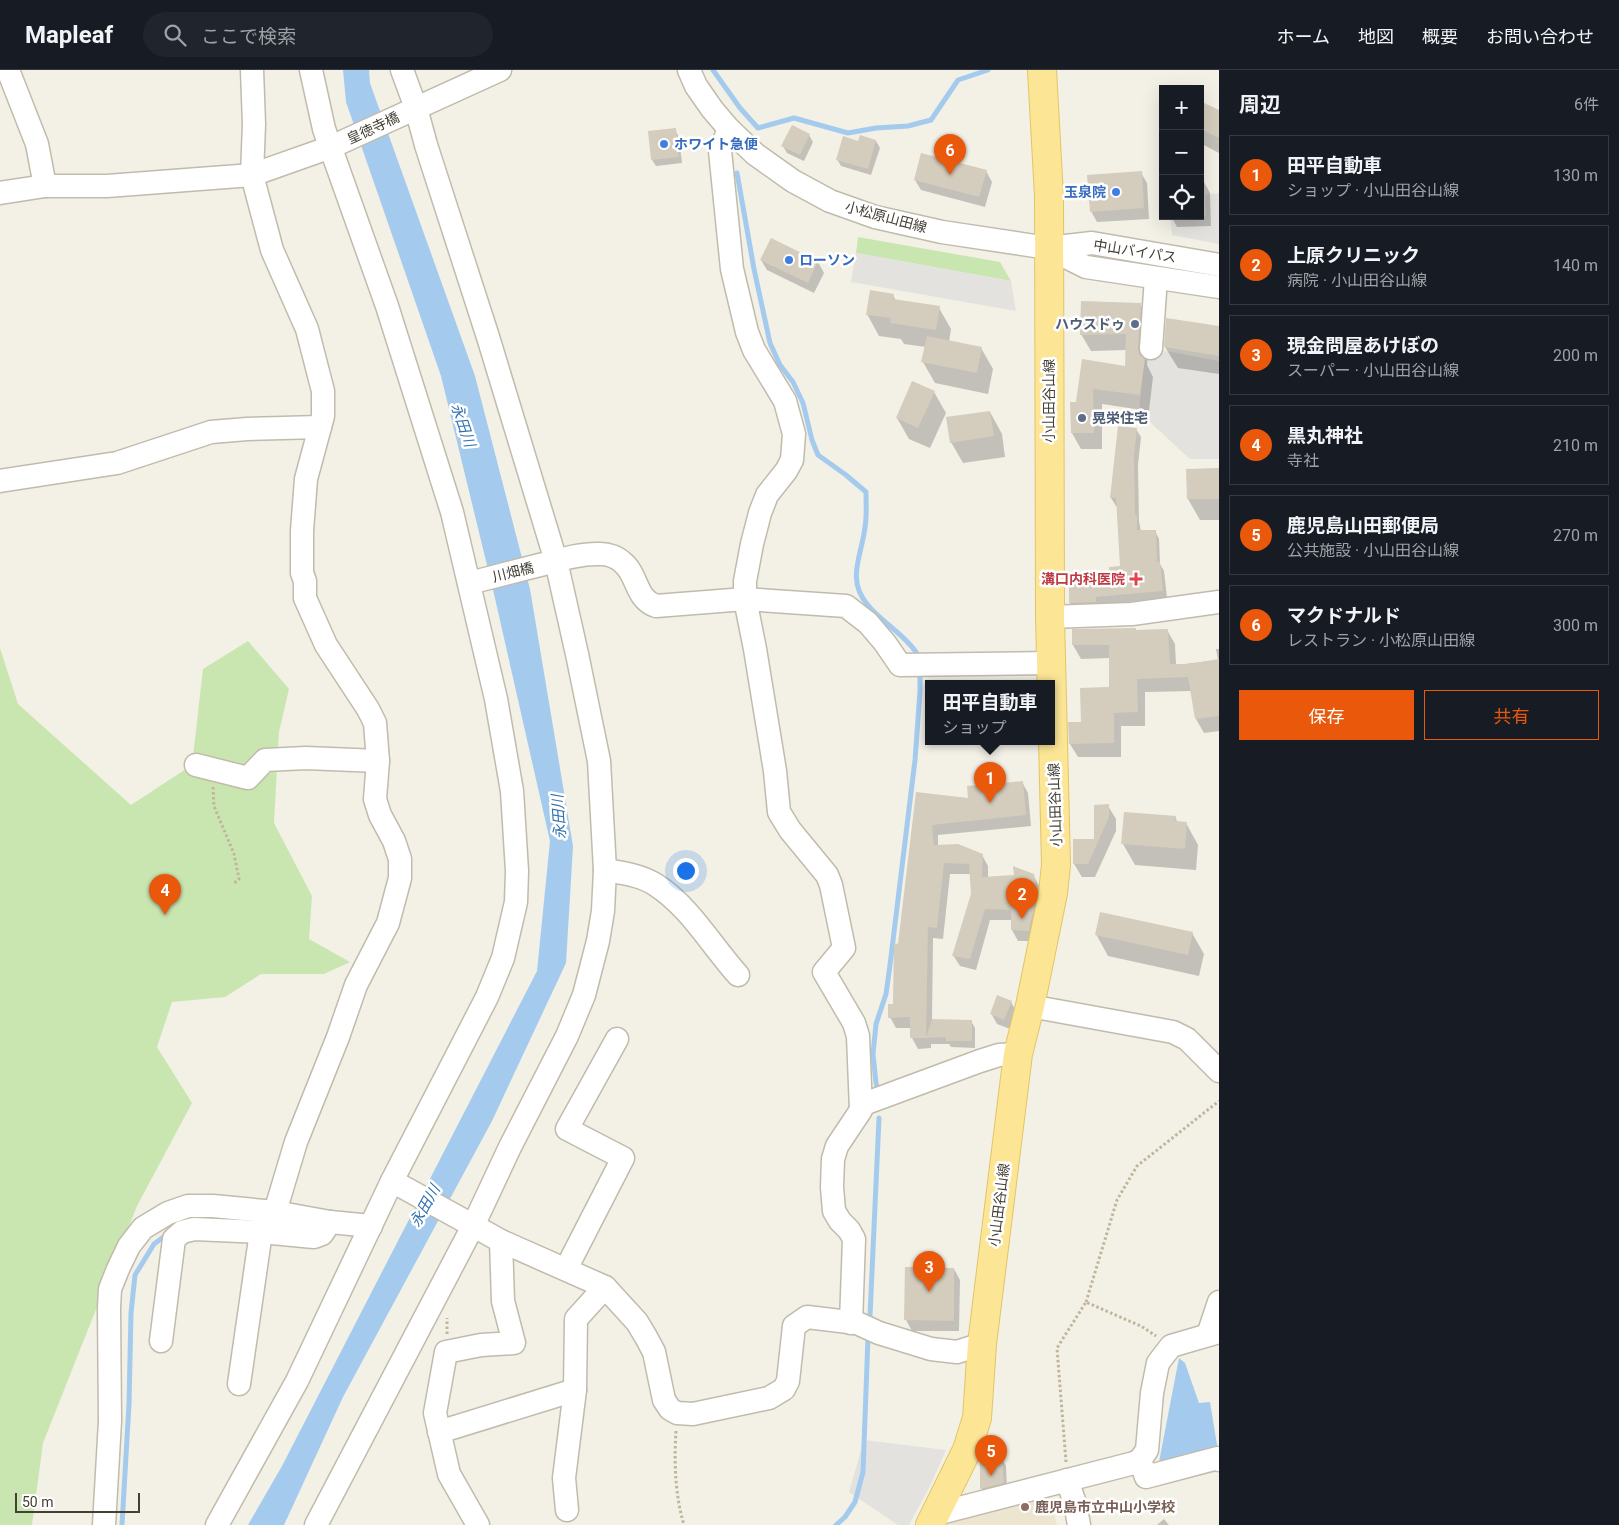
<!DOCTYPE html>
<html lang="ja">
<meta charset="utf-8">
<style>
:root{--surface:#171b24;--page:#20242c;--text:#f1f3f6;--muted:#9ea1a6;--line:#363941;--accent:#ea580c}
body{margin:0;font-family:Roboto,"Noto Sans JP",sans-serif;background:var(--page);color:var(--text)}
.controls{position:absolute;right:15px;top:15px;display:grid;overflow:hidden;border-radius:0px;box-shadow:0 5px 20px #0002}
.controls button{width:45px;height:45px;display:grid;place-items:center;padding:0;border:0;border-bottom:1px solid var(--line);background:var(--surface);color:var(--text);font:25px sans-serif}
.scale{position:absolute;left:15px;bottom:12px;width:125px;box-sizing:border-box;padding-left:5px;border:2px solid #454036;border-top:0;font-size:14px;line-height:18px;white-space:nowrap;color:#454036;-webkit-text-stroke:4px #fff;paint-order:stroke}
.you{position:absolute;left:685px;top:800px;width:18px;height:18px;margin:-12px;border:4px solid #fff;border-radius:50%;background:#1a73e8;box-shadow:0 0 0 8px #1a73e833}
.badge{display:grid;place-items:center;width:32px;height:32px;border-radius:50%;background:var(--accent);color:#fff;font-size:16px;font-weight:700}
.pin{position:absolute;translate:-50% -41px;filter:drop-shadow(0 1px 2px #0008)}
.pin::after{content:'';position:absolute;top:26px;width:18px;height:15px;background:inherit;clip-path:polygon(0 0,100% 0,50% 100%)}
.popup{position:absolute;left:925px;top:610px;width:130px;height:65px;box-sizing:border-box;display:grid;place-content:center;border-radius:0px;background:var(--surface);filter:drop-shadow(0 1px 4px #0005);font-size:16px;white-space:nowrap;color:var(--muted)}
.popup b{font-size:19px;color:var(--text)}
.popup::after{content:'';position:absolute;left:50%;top:100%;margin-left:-10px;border:10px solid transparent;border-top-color:var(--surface)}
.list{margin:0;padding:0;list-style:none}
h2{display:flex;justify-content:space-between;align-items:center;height:65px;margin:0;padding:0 20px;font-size:21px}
h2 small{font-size:16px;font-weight:400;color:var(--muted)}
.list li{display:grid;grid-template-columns:32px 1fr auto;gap:15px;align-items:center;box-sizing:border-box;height:80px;margin:0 10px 10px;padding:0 10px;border:1px solid var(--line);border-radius:0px}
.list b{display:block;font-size:19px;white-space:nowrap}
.list p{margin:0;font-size:16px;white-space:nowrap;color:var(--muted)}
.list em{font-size:16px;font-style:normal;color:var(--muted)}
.actions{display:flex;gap:10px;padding:15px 20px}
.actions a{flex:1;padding:11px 0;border:1px solid var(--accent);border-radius:0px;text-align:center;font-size:18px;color:var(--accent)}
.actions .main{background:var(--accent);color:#fff}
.icon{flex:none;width:28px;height:28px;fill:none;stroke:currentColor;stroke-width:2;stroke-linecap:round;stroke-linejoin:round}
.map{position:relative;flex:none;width:1219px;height:1455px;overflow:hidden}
header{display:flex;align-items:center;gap:30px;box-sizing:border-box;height:70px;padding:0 25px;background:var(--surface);border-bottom:1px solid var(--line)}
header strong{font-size:24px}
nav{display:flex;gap:28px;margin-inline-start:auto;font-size:18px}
.search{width:350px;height:45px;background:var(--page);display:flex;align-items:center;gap:12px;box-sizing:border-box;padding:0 18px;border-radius:28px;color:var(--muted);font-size:19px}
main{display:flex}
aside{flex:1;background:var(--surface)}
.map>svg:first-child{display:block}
.education{fill:#ece6d1}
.green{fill:#cae6b0}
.parking{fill:#e4e2de}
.water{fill:#a4cbee}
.shadow{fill:#0003}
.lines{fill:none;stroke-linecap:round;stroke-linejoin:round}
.stream{stroke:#a4cbee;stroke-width:5}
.building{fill:#d4ccbc}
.minor-casing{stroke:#c1bbac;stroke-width:25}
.major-casing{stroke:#e1c566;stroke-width:30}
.path{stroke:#bfb59b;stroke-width:3;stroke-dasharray:2.5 2.5;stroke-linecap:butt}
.minor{stroke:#fff;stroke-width:22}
.major{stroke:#fce696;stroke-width:28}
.shop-dot{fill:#3f7fe0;stroke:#fff;stroke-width:2}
.service-dot{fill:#5c6f8a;stroke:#fff;stroke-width:2}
.health-dot{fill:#e0444e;stroke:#fff;stroke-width:2}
.education-dot{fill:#8d6e63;stroke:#fff;stroke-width:2}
.labels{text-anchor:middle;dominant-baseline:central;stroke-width:5;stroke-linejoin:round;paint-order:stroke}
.street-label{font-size:14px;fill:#454036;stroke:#fff}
.shop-label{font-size:14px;font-weight:bold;fill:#366cbe;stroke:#fff;text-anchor:start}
.service-label{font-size:14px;font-weight:bold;fill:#4e5e75;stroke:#fff;text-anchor:end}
.health-label{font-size:14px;font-weight:bold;fill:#be3a42;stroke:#fff;text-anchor:end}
.education-label{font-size:14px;font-weight:bold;fill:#785e54;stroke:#fff;text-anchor:start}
.water-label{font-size:15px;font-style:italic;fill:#3171af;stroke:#fff}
</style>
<header>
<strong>Mapleaf</strong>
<div class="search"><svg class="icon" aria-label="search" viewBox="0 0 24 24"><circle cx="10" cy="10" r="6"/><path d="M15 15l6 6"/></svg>ここで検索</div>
<nav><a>ホーム</a><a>地図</a><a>概要</a><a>お問い合わせ</a></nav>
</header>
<main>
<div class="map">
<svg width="1219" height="1455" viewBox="0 0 1219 1455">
<rect width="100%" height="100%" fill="#f3f0e6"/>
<path class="education" d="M1049,1424L1057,1455H945L948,1449Z"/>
<g class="green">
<path d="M858,167L1000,192L1011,211L856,183Z"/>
<path d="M248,571L289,619L279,662L274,753L312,826L309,869L350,892L324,904H261L225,927L172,932L157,977L192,1033L137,1136L43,1373L32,1455H0V578L18,634L131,735L192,695L203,599Z"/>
</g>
<g class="parking">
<path d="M1219,123V174L1172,165L1170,147L1206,146L1205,125Z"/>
<path d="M856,183L1011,211L1016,241L851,212Z"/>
<path d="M1145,277L1219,291V389H1190L1139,342Z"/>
<path d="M864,1370L946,1380L931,1414L909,1455H898L849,1422Z"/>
</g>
<g class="water">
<path d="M343,0H369L370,13L475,306L530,519L573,776L566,893L492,1051L343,1327L284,1455H248L282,1396L537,901L550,771L494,524L441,306L346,32Z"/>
<path d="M1179,1288L1185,1293L1199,1333L1210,1332L1218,1381L1158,1397Z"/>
</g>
<g class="shadow">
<path d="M1200,32L1219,42V83L1200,73Z"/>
<path d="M675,60L679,67L682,93L656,96L652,90Z"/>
<path d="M809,65L813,72L804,91L787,83L783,76Z"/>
<path d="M876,71L880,78L871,105L841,96L837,89L859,72Z"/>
<path d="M986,101L992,112L985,137L921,120L915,110Z"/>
<path d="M1141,103L1147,113L1149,149L1097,152L1091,141Z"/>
<path d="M1200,112H1204L1210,123L1211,156L1177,157L1171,146H1200Z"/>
<path d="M771,169L818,192L824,203L814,223L767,200L761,190Z"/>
<path d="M893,225L896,231L939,238L951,259L949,272L981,278L993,299L988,324L935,313L923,292L926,277L904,274L901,269L879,266L867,244Z"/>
<path d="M1140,234L1150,251L1147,295L1153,307L1149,341L1102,334V379H1081L1072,363V333H1077L1083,291L1127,297V280L1091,281L1081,264Z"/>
<path d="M1219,257V304L1178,298L1165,277Z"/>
<path d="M934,322L946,343L930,378L909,369L897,348Z"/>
<path d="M990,342L1002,364L1005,387L963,393L951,372Z"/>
<path d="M1136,359L1141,367L1138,395L1139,451L1141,462L1155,461L1159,469L1160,494L1164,501L1167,528L1099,535L1075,541L1070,533L1111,507L1121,497L1118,436H1116L1111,428Z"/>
<path d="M1219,399V450H1200L1188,429L1187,400Z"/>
<path d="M1167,560L1175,574L1176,595L1218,590L1216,579H1219V661L1204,663L1196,649L1192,621L1145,622V656H1121V687H1078L1070,674L1082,653L1110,618V588L1081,589L1073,575V561Z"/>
<path d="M1022,712L1028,723L1031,756L938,765V776L982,785L988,796V808L1033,805L1040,817L1042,835L1035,871H1018L1012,860V850H990L976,900L960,896L953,885L972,824L971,804H950L943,869L933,868L932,950L971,951L975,958V978L951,977L949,974H931V978L918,979L912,968L911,958H896L890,947L894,936L899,875L917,723L969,729Z"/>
<path d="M1108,736L1116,749V761L1095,807H1082L1074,794L1096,770Z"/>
<path d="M1175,747L1178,753H1186L1198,775L1196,800L1135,795L1123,774Z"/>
<path d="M1192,863L1204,884L1199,906L1108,886L1096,864Z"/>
<path d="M1011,932L1017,943L1010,959L997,954L991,943Z"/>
<path d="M906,1199H954L960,1210L959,1261H912L906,1250Z"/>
<path d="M1002,1389L1006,1396L1007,1420L985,1425L982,1419L981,1391Z"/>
<path d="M1164,1449L1169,1455H1157Z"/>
</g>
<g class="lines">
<g class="stream">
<path d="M713,0L740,38L758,58L794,48L848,63L876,58L908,56L931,50L958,10L988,0"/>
<path d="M737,103L754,199L770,273L780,295L793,312L803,333L812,370L818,385L846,405L866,422C866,434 867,446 865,457C862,485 846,509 867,534C881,552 903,563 916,582"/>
<path d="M879,1022L876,1013L873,984L876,954L886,924L890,895L915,690L920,621V604"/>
<path d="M870,1246L879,1048"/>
<path d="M122,1455L129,1334L131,1243L135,1205L154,1174L169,1163"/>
<path d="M836,1455L845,1447L855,1432L863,1402L868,1267"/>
</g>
</g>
<g class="building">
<path d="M1200,31L1219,40V68L1200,59Z"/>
<path d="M792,55L810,64L800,85L781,76Z"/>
<path d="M676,58L679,87L651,90L648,61Z"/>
<path d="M860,65L876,70L868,99L836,90L843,66L858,71Z"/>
<path d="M921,83L987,100L979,127L914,110Z"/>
<path d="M1142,101L1144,138L1090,142L1087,105Z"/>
<path d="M771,168L818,191L808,213L760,190Z"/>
<path d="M870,220L894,224L893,229L940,236L936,260L890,253L891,248L866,245Z"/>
<path d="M1081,231L1141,233L1138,278L1139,284L1145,289L1140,325L1093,319L1094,363H1071L1070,332H1076L1082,289L1125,296L1126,264L1080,265Z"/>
<path d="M1166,248L1219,256V286L1164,277Z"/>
<path d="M927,266L982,277L977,303L921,292Z"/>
<path d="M912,311L935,321L918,358L896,348Z"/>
<path d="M990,341L994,366L950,373L946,347Z"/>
<path d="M1118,356L1137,358L1134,386L1135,445H1137V460H1156L1157,492H1160L1163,521L1096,527V532L1069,533V507L1110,506L1109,497L1120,496L1116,428H1110Z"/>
<path d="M1219,398V429H1187L1186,399Z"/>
<path d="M1136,558V560L1168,559L1170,594H1189L1219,589V646L1195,649L1188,607L1137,609L1138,642L1114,643V673L1069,674L1068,652H1081L1080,618L1109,617V575H1072V559Z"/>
<path d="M1023,711L1026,745L932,755L934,775L958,774L983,784L982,807L1014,805L1013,796L1034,804L1037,823L1029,861L1011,860V840L985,839L970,889L952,886L971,824L969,794L944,793L937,858L928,857L926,968H910V947L888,948V934H893L894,873L898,874L916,722L968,728L967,716Z"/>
<path d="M1109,734V747L1088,794H1073V769H1094V735Z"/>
<path d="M1124,742L1176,746L1175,751L1187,752L1185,779L1121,774Z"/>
<path d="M1100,842L1193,862L1188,885L1095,865Z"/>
<path d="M997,925L1012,931L1004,950L990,944Z"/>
<path d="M932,949L972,950V971H946V967L926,968Z"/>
<path d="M905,1197L954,1198V1251L904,1250Z"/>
<path d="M1002,1388L1004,1413L980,1419V1389Z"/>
</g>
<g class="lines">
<defs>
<g id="minor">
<path d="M8,0L37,74L45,116"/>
<path d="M252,0L254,54L252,105L272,180L307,259L323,321V346L306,409L302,461V503L305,511V528L326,575L368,639L375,653L378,691L375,729L380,745L394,771L400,789V808L388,853L356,915L338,967L296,1072L275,1142"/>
<path d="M689,0L696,16L712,39L729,59L755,84L793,111L830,131L875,147L942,162L1048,178L1092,173L1219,195"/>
<path d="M729,59L720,81L732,199L747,262L754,280L785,331L794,364L792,390L786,401L767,425L760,443L752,474L745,511V529L755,579L775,701L779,742L790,760L827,805L831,815L844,878L824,902L854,953L858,966L861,1040L837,1076L833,1089L832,1117L834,1141L840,1151L849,1160L854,1169L851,1253"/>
<path d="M0,123L45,116H107L252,105L331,77L500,0"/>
<path d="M1048,178L1086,197L1219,217"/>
<path d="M1151,278L1156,208"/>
<path d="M0,411L117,393L211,362L247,359L320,357"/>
<path d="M469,513C494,507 519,500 544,494C562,489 582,483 601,484C608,484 617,487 622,492C638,504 635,529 656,536L745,529L846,536L868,553L885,573L900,595L1051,593"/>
<path d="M1050,547L1132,544L1219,532"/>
<path d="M196,695L248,708L265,690L306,688L378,691"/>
<path d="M605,800C622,803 641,805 656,815C690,837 711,875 738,905"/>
<path d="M1030,936L1173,962L1187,969L1219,1001"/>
<path d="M861,1035L980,991L999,985L1018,984"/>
<path d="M392,1111L501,1171L605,1217L637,1252L646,1267L654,1282L664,1330L670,1339L677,1343L693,1344L769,1328L784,1319L788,1311L794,1256L807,1247L857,1253L879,1263L931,1279L957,1282L982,1274"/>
<path d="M566,1199L623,1088L567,1059L617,969"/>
<path d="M1208,1265L1219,1232"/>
<path d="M161,1271L174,1169L182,1162L194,1159L261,1162L314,1167L322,1164L330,1152"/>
<path d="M239,1314L261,1162"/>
<path d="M439,1362L575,1320"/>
<path d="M1140,1390L1146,1407L1218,1388L1219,1390"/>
<path d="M1067,1410L1075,1433L1079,1455"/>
<path d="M567,1440L564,1408L575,1320L576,1249L605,1217"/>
<path d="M936,1444L1134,1393L1140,1390L1147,1380L1152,1323L1158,1293L1171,1276L1219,1262"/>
<path d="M104,1455L110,1351L109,1238L110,1219L118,1199L129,1176L143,1158L168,1143L188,1136H213L275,1142L330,1152L371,1156"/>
<path d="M217,1455L297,1311L392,1111L487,927L503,888L516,832L517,801L512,721L496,629L452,442L387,236L324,59L311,0"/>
<path d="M316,1455L473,1156L510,1077L567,966L584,925L598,871L603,841L605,800L599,691L577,584L556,491L488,267L426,75L416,38L402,0"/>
<path d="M478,1455L449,1404L435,1343L446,1282L481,1275L514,1273L503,1231L501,1171"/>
</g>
<path id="major" d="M930,1455L967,1380L977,1348L982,1274L1018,984L1030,936L1053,823L1056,795L1050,547L1049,126L1042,0"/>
</defs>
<use href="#minor" class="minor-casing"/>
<use href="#major" class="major-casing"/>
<g class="path">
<path d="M213,717L214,736L234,784L239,809L233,814"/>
<path d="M1086,1232L1117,1130L1137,1096L1219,1031"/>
<path d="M447,1264V1248"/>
<path d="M676,1361C674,1392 675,1425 684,1455"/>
<path d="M1066,1392L1057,1278L1086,1232L1141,1256L1156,1266"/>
</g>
<use href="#minor" class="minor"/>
<use href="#major" class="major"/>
</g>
<g class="shop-dot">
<circle cx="664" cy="74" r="5"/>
<circle cx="1116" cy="122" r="5"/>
<circle cx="789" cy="190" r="5"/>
</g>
<g class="service-dot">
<circle cx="1135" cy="254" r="5"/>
<circle cx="1082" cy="348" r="5"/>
</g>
<path class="health-dot" d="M1133.5 501.5h5v5h5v5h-5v5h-5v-5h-5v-5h5z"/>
<circle class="education-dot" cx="1025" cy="1437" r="5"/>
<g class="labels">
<g class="street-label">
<text transform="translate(373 58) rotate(-25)">皇徳寺橋</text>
<text transform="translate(886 147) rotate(15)">小松原山田線</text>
<text transform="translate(1135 181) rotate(9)">中山バイパス</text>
<text transform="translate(1049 331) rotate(-90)">小山田谷山線</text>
<text transform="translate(513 502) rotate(-14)">川畑橋</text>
<text transform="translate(1055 735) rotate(-92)">小山田谷山線</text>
<text transform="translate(999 1135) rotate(-83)">小山田谷山線</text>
</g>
<g class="shop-label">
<text x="674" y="74">ホワイト急便</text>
<text x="1106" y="122" text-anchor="end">玉泉院</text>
<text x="799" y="190">ローソン</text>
</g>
<g class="service-label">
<text x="1125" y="254">ハウスドゥ</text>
<text x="1092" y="348" text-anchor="start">晃栄住宅</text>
</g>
<g class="health-label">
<text x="1125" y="509">溝口内科医院</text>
</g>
<g class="education-label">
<text x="1035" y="1437">鹿児島市立中山小学校</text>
</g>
<g class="water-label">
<text transform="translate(463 355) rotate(71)">永田川</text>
<text transform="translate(559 747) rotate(-94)">永田川</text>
<text transform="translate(425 1136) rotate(-61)">永田川</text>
</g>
</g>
</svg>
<div class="controls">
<button>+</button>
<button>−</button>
<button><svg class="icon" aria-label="locate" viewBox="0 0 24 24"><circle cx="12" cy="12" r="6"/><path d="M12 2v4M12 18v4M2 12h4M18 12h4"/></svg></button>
</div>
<div class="scale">50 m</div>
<div class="you"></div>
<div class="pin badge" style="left:990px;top:733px">1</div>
<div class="popup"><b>田平自動車</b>ショップ</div>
<div class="pin badge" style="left:1022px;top:849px">2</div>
<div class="pin badge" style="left:929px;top:1222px">3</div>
<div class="pin badge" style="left:165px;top:845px">4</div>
<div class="pin badge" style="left:991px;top:1406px">5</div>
<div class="pin badge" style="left:950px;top:105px">6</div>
</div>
<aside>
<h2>周辺<small>6件</small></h2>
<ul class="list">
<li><span class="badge">1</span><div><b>田平自動車</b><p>ショップ · 小山田谷山線</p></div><em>130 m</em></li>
<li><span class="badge">2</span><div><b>上原クリニック</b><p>病院 · 小山田谷山線</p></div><em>140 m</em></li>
<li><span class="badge">3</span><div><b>現金問屋あけぼの</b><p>スーパー · 小山田谷山線</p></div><em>200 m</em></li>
<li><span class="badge">4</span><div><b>黒丸神社</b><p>寺社</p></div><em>210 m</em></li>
<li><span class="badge">5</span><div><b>鹿児島山田郵便局</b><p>公共施設 · 小山田谷山線</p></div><em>270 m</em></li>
<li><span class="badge">6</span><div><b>マクドナルド</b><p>レストラン · 小松原山田線</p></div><em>300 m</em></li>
</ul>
<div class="actions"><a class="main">保存</a><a>共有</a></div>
</aside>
</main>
